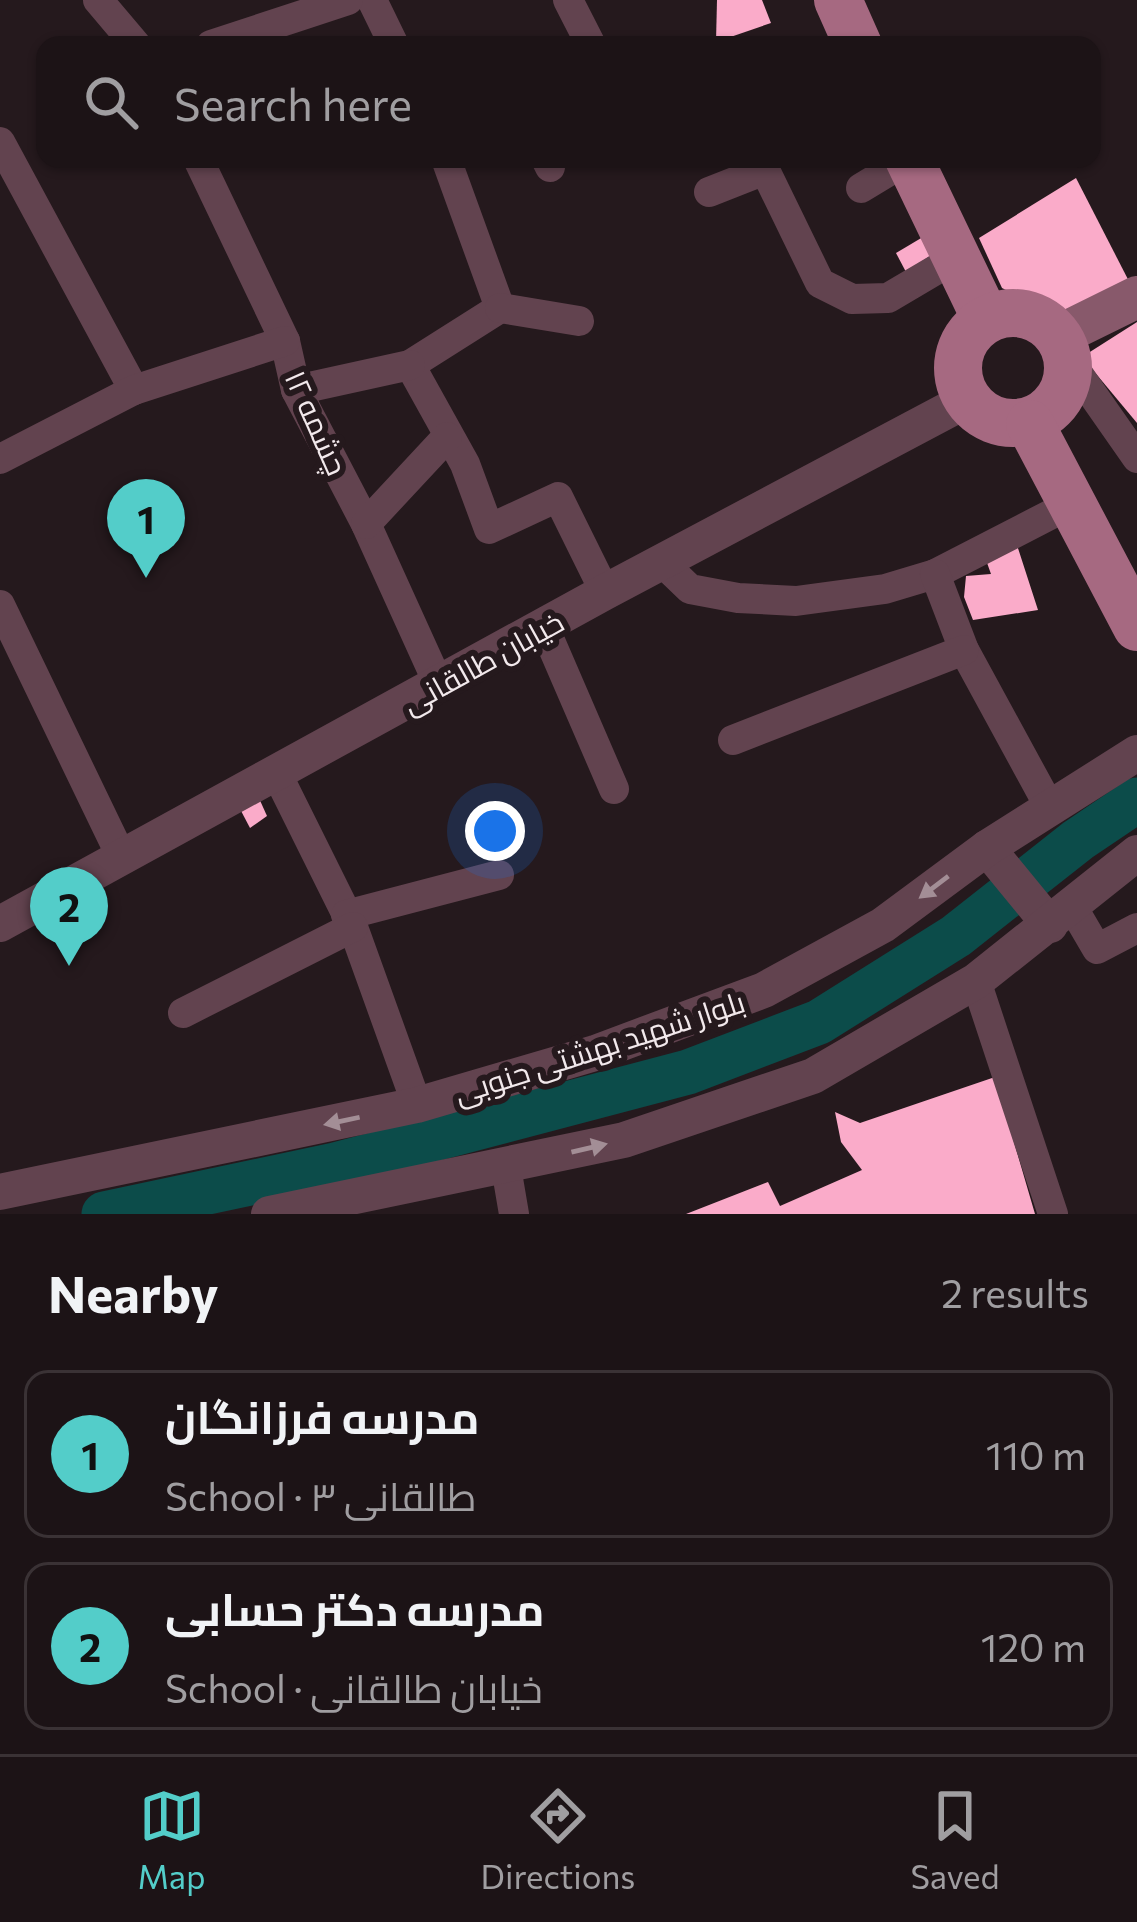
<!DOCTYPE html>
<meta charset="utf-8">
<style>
:root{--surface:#1c1316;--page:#251c1f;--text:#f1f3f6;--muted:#a09ea1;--line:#3a3235;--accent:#53cdc9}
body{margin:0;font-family:Commissioner,Cairo,sans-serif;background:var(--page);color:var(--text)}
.you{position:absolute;left:495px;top:831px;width:42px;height:42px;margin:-30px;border:9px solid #fff;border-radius:50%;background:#1a73e8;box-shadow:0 0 0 18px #1a73e833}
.badge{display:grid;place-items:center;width:78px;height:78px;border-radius:50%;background:var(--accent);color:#111;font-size:39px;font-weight:700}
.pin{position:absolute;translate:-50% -99px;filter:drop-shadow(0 3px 6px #0008)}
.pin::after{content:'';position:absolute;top:63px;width:42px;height:36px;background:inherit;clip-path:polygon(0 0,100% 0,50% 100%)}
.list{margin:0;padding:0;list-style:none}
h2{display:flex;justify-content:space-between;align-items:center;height:156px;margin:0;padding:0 48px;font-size:51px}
h2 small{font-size:39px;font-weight:400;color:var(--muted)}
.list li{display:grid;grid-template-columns:78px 1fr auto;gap:36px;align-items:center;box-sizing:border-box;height:168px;margin:0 24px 24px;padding:0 24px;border:3px solid var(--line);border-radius:24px}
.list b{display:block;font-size:45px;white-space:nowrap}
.list p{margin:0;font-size:39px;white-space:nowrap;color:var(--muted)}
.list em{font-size:39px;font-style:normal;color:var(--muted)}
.icon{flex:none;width:66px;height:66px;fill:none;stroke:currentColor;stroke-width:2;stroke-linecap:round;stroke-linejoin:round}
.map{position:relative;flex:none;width:1137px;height:1214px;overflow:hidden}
.search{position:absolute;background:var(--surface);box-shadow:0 3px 9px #0004;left:36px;right:36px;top:36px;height:132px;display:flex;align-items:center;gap:30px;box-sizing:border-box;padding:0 42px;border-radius:24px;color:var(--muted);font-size:45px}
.sheet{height:540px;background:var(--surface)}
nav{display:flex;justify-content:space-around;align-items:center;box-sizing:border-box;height:168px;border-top:3px solid var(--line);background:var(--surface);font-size:33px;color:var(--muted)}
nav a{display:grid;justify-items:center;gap:6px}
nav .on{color:var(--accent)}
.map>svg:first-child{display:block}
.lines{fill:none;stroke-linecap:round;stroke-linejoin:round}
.river{stroke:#0c4c4a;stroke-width:45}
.building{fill:#faabc9}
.minor{stroke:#62434f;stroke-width:30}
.tertiary{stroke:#62434f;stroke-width:36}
.secondary{stroke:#88596b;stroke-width:42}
.primary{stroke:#a66981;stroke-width:48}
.oneway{fill:#a38e96}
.labels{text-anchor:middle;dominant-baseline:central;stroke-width:12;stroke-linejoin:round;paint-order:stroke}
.street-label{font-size:30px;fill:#f2e9ec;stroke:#25191d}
</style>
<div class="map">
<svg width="1137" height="1214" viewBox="0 0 1137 1214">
<rect width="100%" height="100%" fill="#25191d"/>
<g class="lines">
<path class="river" d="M104,1214L335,1165L688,1072L819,1022L956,936L1078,840L1137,800"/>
</g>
<g class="building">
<path d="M717,0H762L771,23L716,42Z"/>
<path d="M1076,178L1135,293L1073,323L1002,288L979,238Z"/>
<path d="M928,234L936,252L906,272L896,253Z"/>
<path d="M1137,322V423L1082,357Z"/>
<path d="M1016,542L1038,610L973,620L964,597L966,576L991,574L986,560Z"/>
<path d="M258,796L267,816L250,828L239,807Z"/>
<path d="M995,1077L1035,1214H686L768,1182L780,1206L862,1170L841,1142L835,1112L860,1123Z"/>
</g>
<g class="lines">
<g class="minor">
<path d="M98,0L136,45"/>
<path d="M372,0L394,45"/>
<path d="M568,0L591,45"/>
<path d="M211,45L348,0"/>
<path d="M0,142L134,390"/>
<path d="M198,159L285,341L296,390L366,524L439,685"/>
<path d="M446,159L500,308L410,365L465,464L489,529L558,497L605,592"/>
<path d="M546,159L550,167"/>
<path d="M861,188L909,159"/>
<path d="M709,192L765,170L820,283L852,299L888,298L954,259"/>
<path d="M500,308L579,321"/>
<path d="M1065,355L1137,458"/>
<path d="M296,390L410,365"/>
<path d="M0,459L134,390L285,341"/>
<path d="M366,524L447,437"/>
<path d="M664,564L690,589L738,598L796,601L885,589L935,574L1071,504"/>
<path d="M935,574L964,650L1049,806"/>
<path d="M0,605L122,858"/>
<path d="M544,627L614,789"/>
<path d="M733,740L964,650"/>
<path d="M277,774L353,927L417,1105"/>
<path d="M1073,908L1097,949L1137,928"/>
<path d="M346,915L499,875"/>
<path d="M976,981L1053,1214"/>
<path d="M183,1013L353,927"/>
<path d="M506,1167L514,1214"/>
</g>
<g class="tertiary">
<path d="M987,848L1050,925"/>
<path d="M0,924L605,592L965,401"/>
<path d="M0,1192L417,1105L595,1053L764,990L883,925L987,848L1137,753"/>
<path d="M269,1214L624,1140L813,1076L976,981L1137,853"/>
</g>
<path class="secondary" d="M1058,336L1137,297"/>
<g class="primary">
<path d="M838,0L858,45"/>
<path d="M909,159L985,317"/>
<circle cx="1013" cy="368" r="55"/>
<path d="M1030,424L1137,627"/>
</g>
</g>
<defs><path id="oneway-solid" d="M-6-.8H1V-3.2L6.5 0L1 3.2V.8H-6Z" transform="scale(3)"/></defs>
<g class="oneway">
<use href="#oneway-solid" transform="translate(934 887) rotate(143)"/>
<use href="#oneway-solid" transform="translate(342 1121) rotate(168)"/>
<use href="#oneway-solid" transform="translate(589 1148) rotate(-13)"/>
</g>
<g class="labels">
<g class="street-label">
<text transform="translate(318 422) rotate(66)">چشمه ۱۲</text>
<text transform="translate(482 661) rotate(-29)">خیابان طالقانی</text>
<text transform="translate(599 1046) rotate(-18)">بلوار شهید بهشتی جنوبی</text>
</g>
</g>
</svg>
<div class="you"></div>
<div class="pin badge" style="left:146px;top:578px">1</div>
<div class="pin badge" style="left:69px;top:966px">2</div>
<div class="search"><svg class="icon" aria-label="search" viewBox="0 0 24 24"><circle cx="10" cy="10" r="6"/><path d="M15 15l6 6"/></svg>Search here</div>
</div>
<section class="sheet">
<h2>Nearby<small>2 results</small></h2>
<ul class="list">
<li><span class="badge">1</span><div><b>مدرسه فرزانگان</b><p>School · طالقانی ۳</p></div><em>110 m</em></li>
<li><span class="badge">2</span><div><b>مدرسه دکتر حسابی</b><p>School · خیابان طالقانی</p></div><em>120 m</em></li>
</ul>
</section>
<nav>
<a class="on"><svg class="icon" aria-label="map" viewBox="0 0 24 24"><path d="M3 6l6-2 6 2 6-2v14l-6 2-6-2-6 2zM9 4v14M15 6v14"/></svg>Map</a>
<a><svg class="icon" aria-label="directions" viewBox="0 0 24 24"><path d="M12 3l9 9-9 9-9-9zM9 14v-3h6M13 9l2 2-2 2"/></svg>Directions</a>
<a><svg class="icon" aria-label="saved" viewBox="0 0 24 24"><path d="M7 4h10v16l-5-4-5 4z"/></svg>Saved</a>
</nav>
